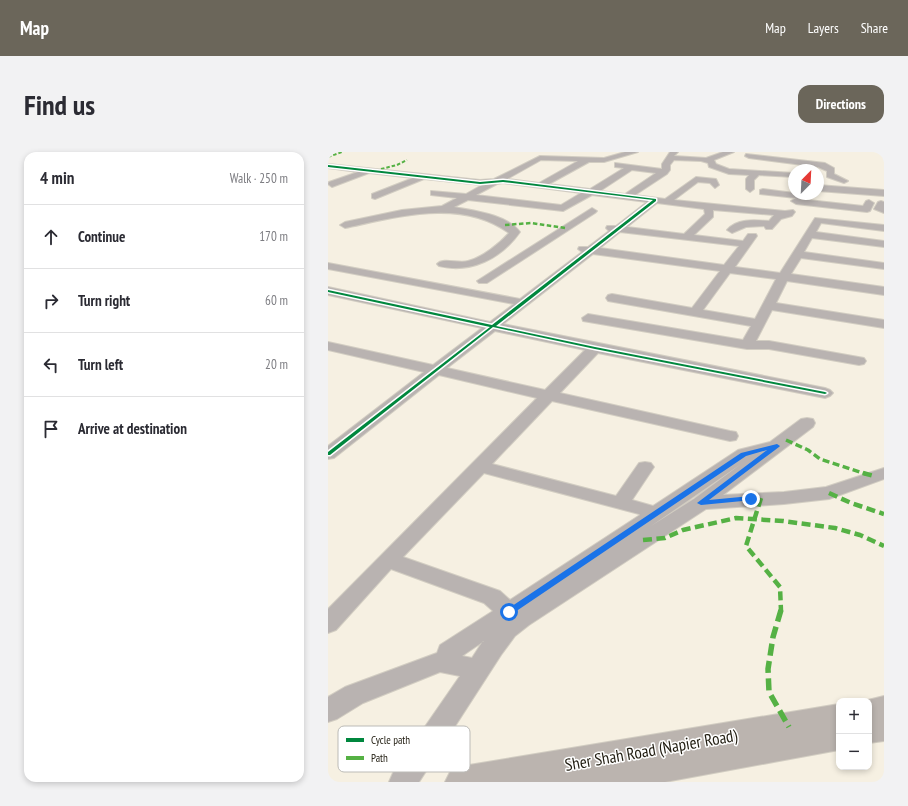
<!DOCTYPE html>
<meta charset="utf-8">
<style>
:root{--surface:#fff;--page:#f2f2f3;--text:#2b2b33;--muted:#7c7c81;--line:#e1e1e2;--accent:#6b665a}
body{margin:0;font-family:"PT Sans Narrow",sans-serif;background:var(--page);color:var(--text)}
.controls{position:absolute;right:12px;bottom:12px;display:grid;overflow:hidden;border-radius:8px;box-shadow:0 2px 6px #0003}
.controls button{width:36px;height:36px;display:grid;place-items:center;padding:0;border:0;border-bottom:1px solid var(--line);background:var(--surface);color:var(--text);font:20px sans-serif}
.compass{position:absolute;left:460px;top:12px;width:36px;height:36px;border-radius:50%;background:var(--surface);box-shadow:0 2px 6px #0003;rotate:24deg}
.stop{position:absolute;width:12px;height:12px;margin:-9px;border:3px solid #1a73e8;border-radius:50%;background:#fff}
.stop.end{background:#1a73e8;border-color:#fff;box-shadow:0 1px 4px #0008}
.list{margin:0;padding:0;list-style:none}
h2{display:flex;justify-content:space-between;align-items:center;height:52px;margin:0;padding:0 16px;font-size:17px}
h2 small{font-size:13px;font-weight:400;color:var(--muted)}
.list li{display:grid;grid-template-columns:26px 1fr auto;gap:12px;align-items:center;box-sizing:border-box;height:64px;padding:0 16px;border-top:1px solid var(--line)}
.list b{display:block;font-size:15px;white-space:nowrap}
.list em{font-size:13px;font-style:normal;color:var(--muted)}
.icon{flex:none;width:22px;height:22px;fill:none;stroke:currentColor;stroke-width:2;stroke-linecap:round;stroke-linejoin:round}
.map{position:relative;flex:none;width:556px;height:630px;overflow:hidden;border-radius:12px}
header{display:flex;align-items:center;gap:24px;box-sizing:border-box;height:56px;padding:0 20px;background:var(--accent);color:#fff}
header strong{font-size:19px}
nav{display:flex;gap:22px;margin-inline-start:auto;font-size:14px}
.intro{display:flex;align-items:center;justify-content:space-between;box-sizing:border-box;height:96px;padding:0 24px}
h1{margin:0;font-size:28px}
.button{padding:10px 18px;border-radius:12px;background:var(--accent);color:#fff;font-size:14px;font-weight:700}
main{display:flex;gap:24px;padding:0 24px}
aside{flex:1;background:var(--surface);border-radius:12px;box-shadow:0 2px 6px #0003}
.map>svg:first-child{display:block}
.lines{fill:none;stroke-linecap:round;stroke-linejoin:round}
.minor-casing{stroke:#d2cdc2;stroke-width:2}
.major-casing{stroke:#d2cdc2;stroke-width:2}
.minor{fill:#b9b3b1;fill-rule:evenodd}
.major{fill:#bbb4af;fill-rule:evenodd}
.quiet-far4{stroke:#55b144;stroke-width:2;stroke-dasharray:3.5 2;stroke-linecap:butt}
.quiet-far3{stroke:#55b144;stroke-width:2.5;stroke-dasharray:4.5 2.5;stroke-linecap:butt}
.quiet-far2{stroke:#55b144;stroke-width:3.5;stroke-dasharray:7 3.5;stroke-linecap:butt}
.quiet-far1{stroke:#55b144;stroke-width:4.5;stroke-dasharray:9 4.5;stroke-linecap:butt}
.quiet{stroke:#55b144;stroke-width:5.5;stroke-dasharray:12 5.5;stroke-linecap:butt}
.cycleway-casing{stroke:#fff;stroke-width:3}
.cycleway{fill:#00873e;fill-rule:evenodd}
.route{fill:#1a73e8}
.labels{text-anchor:middle;dominant-baseline:central;stroke-width:3;stroke-linejoin:round;paint-order:stroke}
.near-street-label{font-size:17px;fill:#201c10;stroke:#fff}
.key{fill:#fff;stroke:#bcbbb7;stroke-width:1}
.key-label{font-size:11px;fill:#201c10}
</style>
<header>
<strong>Map</strong>
<nav><a>Map</a><a>Layers</a><a>Share</a></nav>
</header>
<div class="intro"><h1>Find us</h1><a class="button">Directions</a></div>
<main>
<aside>
<h2>4 min<small>Walk · 250 m</small></h2>
<ul class="list">
<li><svg class="icon" aria-label="ahead" viewBox="0 0 24 24"><path d="M12 20V5M6 11l6-6 6 6"/></svg><div><b>Continue</b></div><em>170 m</em></li>
<li><svg class="icon" aria-label="right" viewBox="0 0 24 24"><path d="M7 20v-9h11M14 6l5 5-5 5"/></svg><div><b>Turn right</b></div><em>60 m</em></li>
<li><svg class="icon" aria-label="left" viewBox="0 0 24 24"><path d="M17 20v-9H6M10 6l-5 5 5 5"/></svg><div><b>Turn left</b></div><em>20 m</em></li>
<li><svg class="icon" aria-label="arrive" viewBox="0 0 24 24"><path d="M6 21V4h12l-3 4 3 4H6"/></svg><div><b>Arrive at destination</b></div></li>
</ul>
</aside>
<div class="map">
<svg width="556" height="630" viewBox="0 0 556 630">
<rect width="100%" height="100%" fill="#f6f0e2"/>
<g class="lines">
<defs>
<g id="minor">
<path d="M297,0H310L276,10H261L221,32L262,37L296,16L287,15V11L334,17V12L342,0H350L346,4L378,6L395,0H406L386,8L388,12L401,17L466,21V25L431,23L426,28V37L422,40L418,37V27L421,23L401,22L381,15L380,11L373,9L346,8L342,13V18L339,22L307,43L337,47L368,25L388,27L391,33L387,36L382,31L370,30L346,48L457,59L465,58L467,60L464,64L453,67L444,77H438L436,74L418,75L404,81L399,78C409,66 427,68 441,69L446,63L385,58V65L366,83L415,89L420,82H428L429,84L407,115L452,121L487,66L556,73V79L493,71L488,80L556,89V95L484,86L476,100L556,111V117L473,106L463,122L556,135V143L459,129L448,151L556,168V176L444,158L428,189H441L536,206L538,209L536,212L531,213L441,197H419L255,169L254,166L260,162L415,188L423,174L280,149L278,146L280,143L284,142L364,156L392,119L265,102L175,172L497,236L502,238L505,241L502,244L497,246L270,201L232,241L402,279L408,280L410,284L408,288L402,289L224,249L164,312L288,344L311,311L317,310L323,311L326,315L304,348L325,354L410,298L442,290L473,267L479,266L485,267L487,271L485,275L395,343L456,340L498,335L556,316V327L501,347L456,352L378,357L201,473L187,484L173,503L91,630H61L65,621L132,524L112,520L35,551L9,567L0,570V545L17,535L109,501L112,493L165,459L156,451L63,417L8,478L0,481V457L209,246L111,223L6,306L0,307V294L96,220L0,198V190L105,213L154,176L0,143V135L162,170L186,152L0,117V111L192,147L254,100L250,97L251,95H260L281,79L278,76L279,74H288L319,50L264,43L235,59L140,48L126,55C147,59 178,62 192,80C174,106 143,122 111,114L109,112C115,105 131,112 140,109C155,105 171,92 181,81C133,46 70,65 17,76L12,73L17,70L74,58L114,54L129,46L103,43V39L138,42L154,33L96,27L47,47L44,46V42L85,26L41,21L4,35L0,32L1,30L30,20L0,16V12L152,28L166,27L212,4L276,6ZM213,8L250,9L211,31L179,27ZM304,18L328,21L297,42L272,39ZM175,31L253,41L233,53L148,43L169,32ZM329,51L376,57L377,62L356,82L299,75ZM292,80L411,94L396,113L272,96ZM402,121L448,127L427,167L375,158ZM167,179L257,198L217,238L119,216ZM413,312L366,347L323,374ZM156,321L311,362L312,363L182,448L172,439L75,405ZM155,489L144,506L134,504L156,489Z"/>
<path d="M418,2L497,11L506,16V22L520,29L516,31L499,25V19L490,15L421,6L417,4Z"/>
<path d="M490,33L556,38V44L490,39Z"/>
<path d="M435,37L474,42L475,44L471,47L535,54L538,49L541,48L546,51L542,59L539,60L468,52L463,49L468,46L432,42V38Z"/>
<path d="M553,49L556,50V61L546,57L550,50Z"/>
<path d="M264,56L269,59L267,61L159,131H151L149,129Z"/>
</g>
<g id="major">
<path d="M556,544V589L541,591V549H536Z"/>
<path d="M511,552V598L337,630H117L123,618L135,614Z"/>
</g>
</defs>
<use href="#minor" class="minor-casing"/>
<use href="#major" class="major-casing"/>
<use href="#minor" class="minor"/>
<use href="#major" class="major"/>
<g class="quiet-far4">
<path d="M0,5L14,0"/>
<path d="M53,17L69,13L79,8"/>
</g>
<path class="quiet-far3" d="M177,73L203,71L237,76"/>
<path class="quiet-far2" d="M458,288L480,298L492,307L538,322"/>
<g class="quiet-far1">
<path d="M535,321L546,324"/>
<path d="M501,341L523,351L556,362"/>
<path d="M433,346L418,394L452,435L453,459"/>
<path d="M315,388L337,386L355,378L408,366L455,369L507,376L532,383L556,394"/>
</g>
<path class="quiet" d="M453,458L445,485L440,517L441,540L461,575"/>
<defs>
<path id="cycleway" d="M0,13L152,30L175,28L328,47V49L168,174L267,195L497,240L499,241L497,242L267,197L165,175L2,303H0V300L162,175L0,140V138L164,173L325,48L175,30L152,32L0,15Z"/>
</defs>
<use href="#cycleway" class="cycleway-casing"/>
<use href="#cycleway" class="cycleway"/>
</g>
<path class="route" d="M449,292L452,294L451,295L381,348L423,344L425,345V348L373,353L369,351L439,298L418,304L184,462H178V458L413,301Z"/>
<g class="labels">
<g class="near-street-label">
<text transform="translate(323 598) rotate(-10)">Sher Shah Road (Napier Road)</text>
</g>
</g>
<rect x="10" y="574" width="132" height="46" rx="6" class="key"/>
<rect x="18" y="586" width="18" height="4" fill="#00873e"/>
<rect x="18" y="604" width="18" height="4" fill="#55b144"/>
<g class="key-label">
<text x="43" y="592">Cycle path</text>
<text x="43" y="610">Path</text>
</g>
</svg>
<div class="controls">
<button>+</button>
<button>−</button>
</div>
<svg class="compass" viewBox="-18 -18 36 36"><path d="M0-13l5 13h-10z" fill="#e53935"/><path d="M0 13l5-13h-10z" fill="#7c7c81"/></svg>
<div class="stop" style="left:181px;top:460px"></div>
<div class="stop end" style="left:423px;top:347px"></div>
</div>
</main>
